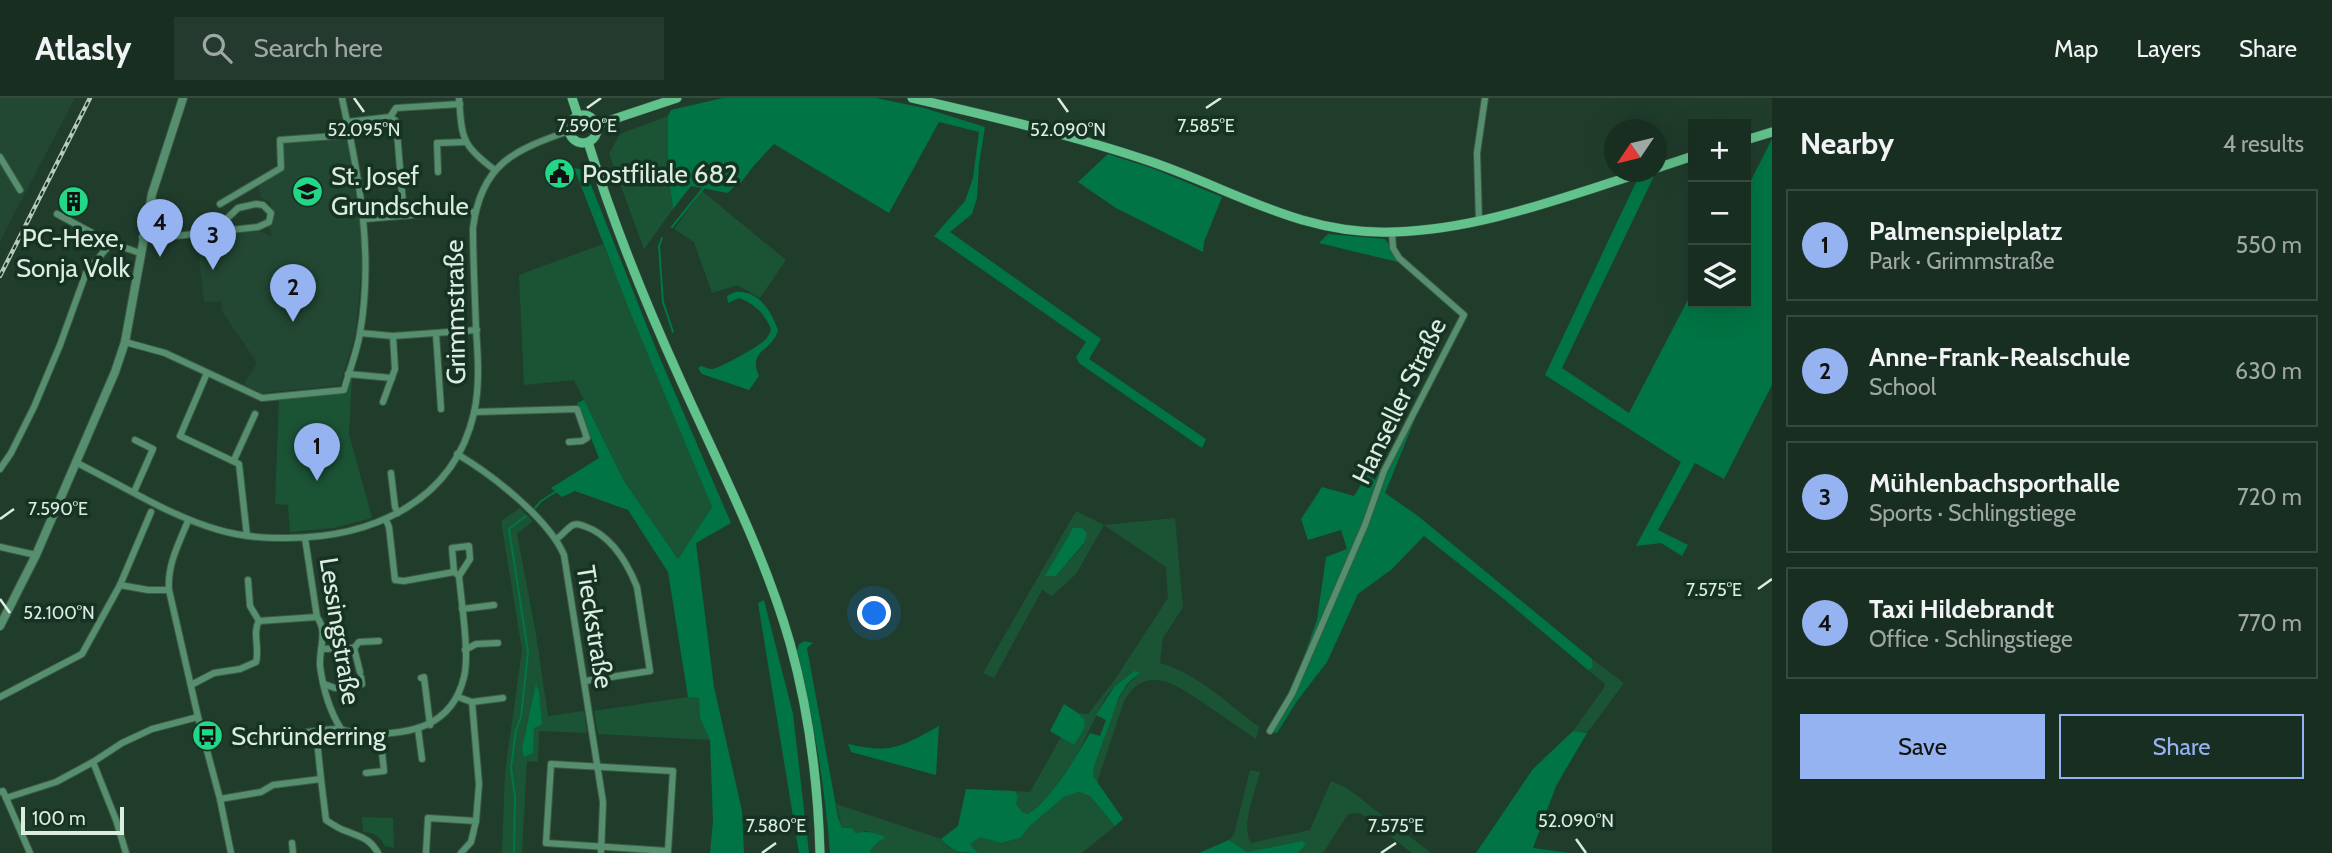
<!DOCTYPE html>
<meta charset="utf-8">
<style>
:root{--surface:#182e21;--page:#253a2e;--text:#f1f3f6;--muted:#9fa8a5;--line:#364a3f;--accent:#95b2f1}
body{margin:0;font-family:Cabin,sans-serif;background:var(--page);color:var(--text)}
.controls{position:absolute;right:21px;top:21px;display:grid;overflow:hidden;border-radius:0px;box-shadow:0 7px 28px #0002}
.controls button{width:63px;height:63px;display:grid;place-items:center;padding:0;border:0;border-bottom:2px solid var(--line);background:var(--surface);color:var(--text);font:35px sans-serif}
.compass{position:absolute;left:1604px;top:21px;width:63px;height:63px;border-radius:50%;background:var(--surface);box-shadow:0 7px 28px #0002;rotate:235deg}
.scale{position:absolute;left:21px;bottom:18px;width:103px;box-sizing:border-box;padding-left:7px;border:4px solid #dbece1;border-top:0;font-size:19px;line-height:24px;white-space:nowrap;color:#dbece1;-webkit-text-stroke:5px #163222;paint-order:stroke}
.you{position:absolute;left:875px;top:516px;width:24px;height:24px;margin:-18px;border:5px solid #fff;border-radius:50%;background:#1a73e8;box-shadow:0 0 0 10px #1a73e833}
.badge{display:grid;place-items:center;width:46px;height:46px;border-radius:50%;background:var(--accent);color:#111;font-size:23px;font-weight:700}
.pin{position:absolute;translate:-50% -58px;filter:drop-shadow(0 2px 4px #0008)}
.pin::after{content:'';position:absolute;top:37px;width:24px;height:21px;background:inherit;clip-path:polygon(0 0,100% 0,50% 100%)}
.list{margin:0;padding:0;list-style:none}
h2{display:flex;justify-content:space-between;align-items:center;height:91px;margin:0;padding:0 28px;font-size:30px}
h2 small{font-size:23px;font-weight:400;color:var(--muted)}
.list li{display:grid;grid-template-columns:46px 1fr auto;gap:21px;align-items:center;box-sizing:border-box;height:112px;margin:0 14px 14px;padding:0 14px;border:2px solid var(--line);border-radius:0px}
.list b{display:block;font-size:26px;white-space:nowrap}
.list p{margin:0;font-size:23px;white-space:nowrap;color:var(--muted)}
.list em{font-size:23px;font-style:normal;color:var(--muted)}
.actions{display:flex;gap:14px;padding:21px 28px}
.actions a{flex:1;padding:16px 0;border:2px solid var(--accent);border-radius:0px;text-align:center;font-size:24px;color:var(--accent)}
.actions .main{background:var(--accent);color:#111}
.icon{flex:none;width:38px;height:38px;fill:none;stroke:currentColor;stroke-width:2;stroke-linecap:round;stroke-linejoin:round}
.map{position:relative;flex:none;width:1772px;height:755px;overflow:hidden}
header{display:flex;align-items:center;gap:42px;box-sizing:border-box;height:98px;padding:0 35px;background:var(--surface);border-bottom:2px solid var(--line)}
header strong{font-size:33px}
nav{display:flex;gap:38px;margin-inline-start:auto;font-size:24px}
.search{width:490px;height:63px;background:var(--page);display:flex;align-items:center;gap:18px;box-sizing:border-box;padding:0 24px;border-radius:0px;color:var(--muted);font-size:26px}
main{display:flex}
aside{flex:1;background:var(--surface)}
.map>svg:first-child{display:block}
.built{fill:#224732}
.green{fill:#1b5335;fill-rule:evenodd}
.forest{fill:#007444}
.water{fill:#017545}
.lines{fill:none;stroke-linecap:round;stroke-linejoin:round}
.stream{stroke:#017545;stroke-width:2}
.minor-casing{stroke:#3e5949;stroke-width:8}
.tertiary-casing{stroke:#3e5949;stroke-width:10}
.secondary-casing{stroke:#3e5949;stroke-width:10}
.minor{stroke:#568f6d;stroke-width:6}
.tertiary{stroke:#568f6d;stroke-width:8}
.secondary{stroke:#62c28b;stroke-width:9}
.rail-casing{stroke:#b5c9bc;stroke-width:4.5}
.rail{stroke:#163222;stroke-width:2;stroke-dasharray:5;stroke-linecap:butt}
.ticks{fill:none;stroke:#dbece1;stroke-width:2.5}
.labels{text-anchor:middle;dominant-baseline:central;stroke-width:7;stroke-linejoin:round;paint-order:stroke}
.poi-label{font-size:26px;fill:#dbece1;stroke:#163222;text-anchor:start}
.street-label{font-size:26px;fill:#dbece1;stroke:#163222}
.ticks-label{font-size:18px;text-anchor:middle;fill:#dbece1;stroke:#163222;stroke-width:7;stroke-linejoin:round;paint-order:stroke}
</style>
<header>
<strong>Atlasly</strong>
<div class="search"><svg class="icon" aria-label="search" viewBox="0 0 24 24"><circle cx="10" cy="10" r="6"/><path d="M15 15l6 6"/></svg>Search here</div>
<nav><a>Map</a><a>Layers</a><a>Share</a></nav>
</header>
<main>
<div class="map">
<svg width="1772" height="755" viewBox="0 0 1772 755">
<rect width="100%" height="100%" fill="#203d2c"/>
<g class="built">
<path d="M0,0H75L0,143Z"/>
<path d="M347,40L361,122V174L356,234L340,287L262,295L244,286L257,265L222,213L221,203L204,204L197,139L259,133L272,139L269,128L274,122L270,104L261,100L258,86L284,71L282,44Z"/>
</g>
<g class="green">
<path d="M668,18V72L673,111L644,151L609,56L620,36Z"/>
<path d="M702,93L786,162L760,200L737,187L712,195L694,144L674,131Z"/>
<path d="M603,146L712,409L678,461L624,383L574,282L524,287L519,177Z"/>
<path d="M344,279H352L349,336L372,420L334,430L290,434L288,407L275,406L279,301L342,295Z"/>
<path d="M520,410L533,423L517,436L536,536L548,618L584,613L587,635L539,633L538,664L527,663L522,755H502L505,674L522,552L501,423Z"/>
<path d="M1076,413L1104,427L1175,420L1183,509L1163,540L1160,565C1198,576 1228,606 1259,629L1256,641C1241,631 1226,620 1211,610C1184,592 1147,561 1124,603L1097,684L1093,678L1094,669C1105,644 1114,594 1135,580L1134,573L1114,589L1105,600L1077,657L1052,695L1028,716L1022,714L1016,706L1018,699L1015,693L1030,694L1061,639L1074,647L1085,622L1078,615L1088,616L1114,583L1168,500L1166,469L1104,427L1076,476L1052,498L1042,492L994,580L983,575ZM1069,436L1084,446L1056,478H1046Z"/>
<path d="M1592,561L1624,585L1587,635L1573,633L1604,590L1605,586L1588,572L1593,569Z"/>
<path d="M688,599H699L700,620L710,642L598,636L594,613Z"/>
<path d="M1250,672L1260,674C1256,692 1240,729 1251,745L1310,732L1331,683L1347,690L1431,755H1412L1360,715L1348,716L1323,755H1298L1306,746L1302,743L1247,754L1229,742L1234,736Z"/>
<path d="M1079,694L1090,698L1115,728L1082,755H978L970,746L980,738L1001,745L1020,740L1030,728L1064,699Z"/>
<path d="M836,706L941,741L949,750L967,755H872L870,753L879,742L885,740L867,733L855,735L842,730Z"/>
<path d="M362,719L393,720L394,750L385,748C380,738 374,734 363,734Z"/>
</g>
<g class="forest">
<path d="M723,0H876L924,10L985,29L979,66L977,100L972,116L950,134L1101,241L1089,261L1206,341L1202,350L1079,265L1076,259L1086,244L934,138L965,103L973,80L979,34L939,24L889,115L774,46L728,95L691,88L673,111L668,72V18L671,12Z"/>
<path d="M1772,41V287L1724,381L1695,365L1658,432L1688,447L1682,458L1661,445L1636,448L1681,364L1545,277L1637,82L1655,76L1562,270L1629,315L1693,192V205H1746V92Z"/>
<path d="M1108,56L1154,71L1222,99L1204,144L1203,154L1116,110L1078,84Z"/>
<path d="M574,70L584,72L589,82L656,251L731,425L696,445L714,589L742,713L744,755H710L713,723L710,642L700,620L699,600L688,599L668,474L628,412L575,393L562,399L551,390L599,360L577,305L584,302L624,383L678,461L712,409L629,211Z"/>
<path d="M1328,136L1385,141L1402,165L1319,145Z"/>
<path d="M1408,319L1415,321L1385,395L1418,418L1592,561L1593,569L1588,572L1505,502L1424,438L1392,471L1358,496L1327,564L1297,603L1277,635L1272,634L1297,578L1317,522L1326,459L1347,451L1341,432L1308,442L1301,421L1322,389L1354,398L1367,377L1375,382Z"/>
<path d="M764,502L793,616L809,755H799L758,505Z"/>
<path d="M805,543L813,545L807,550L838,719L842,730H852L855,735C867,733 876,734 886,740L879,743L870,753L872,755H830C825,686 813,620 797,553L799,546Z"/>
<path d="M1134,573L1140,574L1127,586L1119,599L1094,669L1093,678L1123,721L1115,728L1090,698L1079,694L1064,699L1030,728L1020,740L1001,745L980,739L970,746L978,755C962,755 952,754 941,741L958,728L966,691L1015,693L1018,699L1016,706L1022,714L1028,716C1054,698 1074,662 1090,635L1100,638L1106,622L1096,617L1114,589Z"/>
<path d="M1064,606L1078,615L1085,622L1084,631L1074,647L1050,633Z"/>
<path d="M939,628L936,677L851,654L848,646C893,656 900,649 939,628Z"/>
<path d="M1573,633L1587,635L1556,688L1533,750L1570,755H1476L1533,671Z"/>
<path d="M1229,742L1247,754L1302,743L1306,746L1298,755H1199Z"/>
</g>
<g class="water">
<path d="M735,194C758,192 771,212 778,232C773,253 747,252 759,278L749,292L702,276L698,270L701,268C705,269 708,271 712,271C720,270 760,248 766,241C769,237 770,235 771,231C765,216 755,206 739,200L728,205L727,198Z"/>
<path d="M1073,430H1082L1087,435L1084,445L1056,478H1045Z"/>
<path d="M536,586L539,594L542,626L534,630L533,655L524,659L522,651Z"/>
</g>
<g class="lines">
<g class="stream">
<path d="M672,129L705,88L738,85L741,83L776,36L790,0"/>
<path d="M662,140L659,148L663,204L673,234"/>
<path d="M535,410L541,403L602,364"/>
<path d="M514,755L515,699L511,670L516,632L521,619L528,554L509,431L526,418"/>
</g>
<defs>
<g id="minor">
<path d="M459,0C462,40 461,47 495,72"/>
<path d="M390,19L396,23L404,118"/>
<path d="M347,24L390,19L396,10L460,6"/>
<path d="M0,59L20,92"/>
<path d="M438,74L437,45L466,44"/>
<path d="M220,106L281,70L280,42L349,37"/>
<path d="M57,116L111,145L140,155"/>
<path d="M365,121L448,114H475"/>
<path d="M1479,123L1477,55L1485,0"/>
<path d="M142,139L157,140L258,129L269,124L271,115L263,107L256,106L238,110L213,134"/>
<path d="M360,235L393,238L477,232"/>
<path d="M436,236L441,311"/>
<path d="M125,244L165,255L262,300L344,292C349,273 357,254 360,235C374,155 359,78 342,0"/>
<path d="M207,275L180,338L239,366L247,438"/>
<path d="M348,276L392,280"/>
<path d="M383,304L395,271L393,238"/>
<path d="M474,314L577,311L587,340L582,343L569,344"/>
<path d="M457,356C491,376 548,420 564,457L603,704L601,755"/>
<path d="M234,362L255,316"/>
<path d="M75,364C122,387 169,418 219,432C239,438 261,440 282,440C367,441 453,407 474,315C480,288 478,258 476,231C475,197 473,164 473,130C481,66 514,52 569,33"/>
<path d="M0,371L11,355L34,309L60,247L86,175L111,145"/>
<path d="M391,375L395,409L398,415"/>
<path d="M134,394L153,351L135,342"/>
<path d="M188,423C179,445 167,467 169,492L198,619L220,701L231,755"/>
<path d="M305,440L317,519C328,534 319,550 320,568C323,590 329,612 341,631"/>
<path d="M556,441C562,438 567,430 573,427C578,425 580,427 584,428C611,437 627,464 637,489L650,573L585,583"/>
<path d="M0,449L36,457"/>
<path d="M454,474L452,450L469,448L470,461L459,478"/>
<path d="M120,487L151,414"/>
<path d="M462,511L494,507"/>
<path d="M259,523L317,519"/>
<path d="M354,550L359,544L379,543"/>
<path d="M321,551L354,550L360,574"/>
<path d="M465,552L476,546L498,545"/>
<path d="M421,580L424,579L430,627"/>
<path d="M324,586L335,590L362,586L361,579"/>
<path d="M191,587L214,575L240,571L256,564C260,551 252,534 259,523L250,508L248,482"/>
<path d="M0,599L82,556L120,487L148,492H169"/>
<path d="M458,599L472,604L479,686L476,723"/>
<path d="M472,604L503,600"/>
<path d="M418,631L422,661"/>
<path d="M316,633L321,681"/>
<path d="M1270,633L1292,596L1365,427L1384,373L1464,217L1399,160L1393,150L1392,135"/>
<path d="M246,645C276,639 306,633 336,631C345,631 354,636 363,636C408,637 452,630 464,579C470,557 461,502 459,478L454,474L404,483L395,482L389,429L386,422"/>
<path d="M93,664L116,722L126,755"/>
<path d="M551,666L673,673L668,753L546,745Z"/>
<path d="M366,675L384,673L380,635"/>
<path d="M0,694L3,693L6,700L56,684L93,664L122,645L152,631L198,619"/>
<path d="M6,700L30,755"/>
<path d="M220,701L261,694L273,687L321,681L326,722C332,726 339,731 346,733C360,739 370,740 378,755"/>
<path d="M292,745L293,755"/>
<path d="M426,755L428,720L476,723L471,744L461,755"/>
</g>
<path id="tertiary" d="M0,528L36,457L115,274L125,244L152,96L183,0"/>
<g id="secondary">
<path d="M572,0L578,18"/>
<path d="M912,0C990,18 1076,38 1152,64C1236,93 1301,137 1393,134C1479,132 1563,99 1644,74"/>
<circle cx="583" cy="31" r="14"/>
<path d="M596,27L677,0"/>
<path d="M1746,42L1772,34"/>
<path d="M588,44C613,125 645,204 680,281C719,368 764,454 790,545C809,614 818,684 820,755"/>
<path d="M1657,70L1693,58"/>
</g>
</defs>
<use href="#minor" class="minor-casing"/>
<use href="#tertiary" class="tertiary-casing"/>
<use href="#secondary" class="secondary-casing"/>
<use href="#minor" class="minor"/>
<use href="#tertiary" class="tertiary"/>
<use href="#secondary" class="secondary"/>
<defs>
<path id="rail" d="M0,178L90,0"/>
</defs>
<use href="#rail" class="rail-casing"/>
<use href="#rail" class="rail"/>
</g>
<path class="ticks" d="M354,0L364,14M1058,0L1068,14M587,10L601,0M1206,10L1221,0M0,421L14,411M1758,491L1772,481M0,501L10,515M1576,741L1586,755M762,755L776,745M1381,755L1396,745"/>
<defs>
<symbol id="civic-disc" viewBox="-11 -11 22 22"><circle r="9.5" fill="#22d887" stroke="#163222"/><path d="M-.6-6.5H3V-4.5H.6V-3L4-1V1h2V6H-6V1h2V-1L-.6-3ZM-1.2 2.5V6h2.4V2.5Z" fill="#111"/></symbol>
<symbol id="school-disc" viewBox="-11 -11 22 22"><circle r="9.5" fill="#22d887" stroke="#163222"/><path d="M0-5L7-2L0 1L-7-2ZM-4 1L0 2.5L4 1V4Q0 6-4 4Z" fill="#111"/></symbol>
<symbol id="building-disc" viewBox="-11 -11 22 22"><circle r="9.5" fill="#22d887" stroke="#163222"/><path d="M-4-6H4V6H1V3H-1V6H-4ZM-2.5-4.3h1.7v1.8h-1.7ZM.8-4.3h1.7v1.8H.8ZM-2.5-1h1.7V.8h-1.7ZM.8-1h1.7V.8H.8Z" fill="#111"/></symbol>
<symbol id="bus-disc" viewBox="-11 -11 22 22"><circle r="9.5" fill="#22d887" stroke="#163222"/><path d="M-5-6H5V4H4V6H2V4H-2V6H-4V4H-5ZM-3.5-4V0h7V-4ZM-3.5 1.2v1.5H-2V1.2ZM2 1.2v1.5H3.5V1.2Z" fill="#111"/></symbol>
</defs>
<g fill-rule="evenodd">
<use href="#civic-disc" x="542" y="58" width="35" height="35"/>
<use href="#school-disc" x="290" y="76" width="35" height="35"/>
<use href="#building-disc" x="56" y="86" width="35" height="35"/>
<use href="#bus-disc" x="190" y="620" width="35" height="35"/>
</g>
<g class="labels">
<g class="poi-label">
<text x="582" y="76">Postfiliale 682</text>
<text x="331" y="78">St. Josef<tspan x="331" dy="30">Grundschule</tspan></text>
<text x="73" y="140" text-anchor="middle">PC-Hexe,<tspan x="73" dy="30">Sonja Volk</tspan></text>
<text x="231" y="638">Schründerring</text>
</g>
<g class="street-label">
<text transform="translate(455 214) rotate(-91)">Grimmstraße</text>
<text transform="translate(1399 303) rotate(-64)">Hanseller Straße</text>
<text transform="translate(595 529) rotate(81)">Tieckstraße</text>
<text transform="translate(340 533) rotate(81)">Lessingstraße</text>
</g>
</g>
<g class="ticks-label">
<text x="587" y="34">7.590°E</text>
<text x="1206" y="34">7.585°E</text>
<text x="364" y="38">52.095°N</text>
<text x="1068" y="38">52.090°N</text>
<text x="58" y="417">7.590°E</text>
<text x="1714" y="498">7.575°E</text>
<text x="59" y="521">52.100°N</text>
<text x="1576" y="729">52.090°N</text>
<text x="776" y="734">7.580°E</text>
<text x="1396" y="734">7.575°E</text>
</g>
</svg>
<div class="controls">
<button>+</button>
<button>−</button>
<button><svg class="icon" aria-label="layers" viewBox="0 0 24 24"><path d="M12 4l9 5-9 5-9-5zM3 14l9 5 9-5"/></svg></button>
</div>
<svg class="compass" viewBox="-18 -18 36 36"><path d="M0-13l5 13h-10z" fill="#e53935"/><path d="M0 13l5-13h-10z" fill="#9fa8a5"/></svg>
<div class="scale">100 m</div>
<div class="you"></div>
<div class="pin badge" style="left:317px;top:383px">1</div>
<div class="pin badge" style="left:293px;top:224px">2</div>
<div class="pin badge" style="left:213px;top:172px">3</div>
<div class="pin badge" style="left:160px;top:159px">4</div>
</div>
<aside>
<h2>Nearby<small>4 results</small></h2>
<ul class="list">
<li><span class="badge">1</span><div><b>Palmenspielplatz</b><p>Park · Grimmstraße</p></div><em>550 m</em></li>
<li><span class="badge">2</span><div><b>Anne-Frank-Realschule</b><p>School</p></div><em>630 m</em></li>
<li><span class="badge">3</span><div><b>Mühlenbachsporthalle</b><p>Sports · Schlingstiege</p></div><em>720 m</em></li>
<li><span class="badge">4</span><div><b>Taxi Hildebrandt</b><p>Office · Schlingstiege</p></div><em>770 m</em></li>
</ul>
<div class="actions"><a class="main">Save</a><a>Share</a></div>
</aside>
</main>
